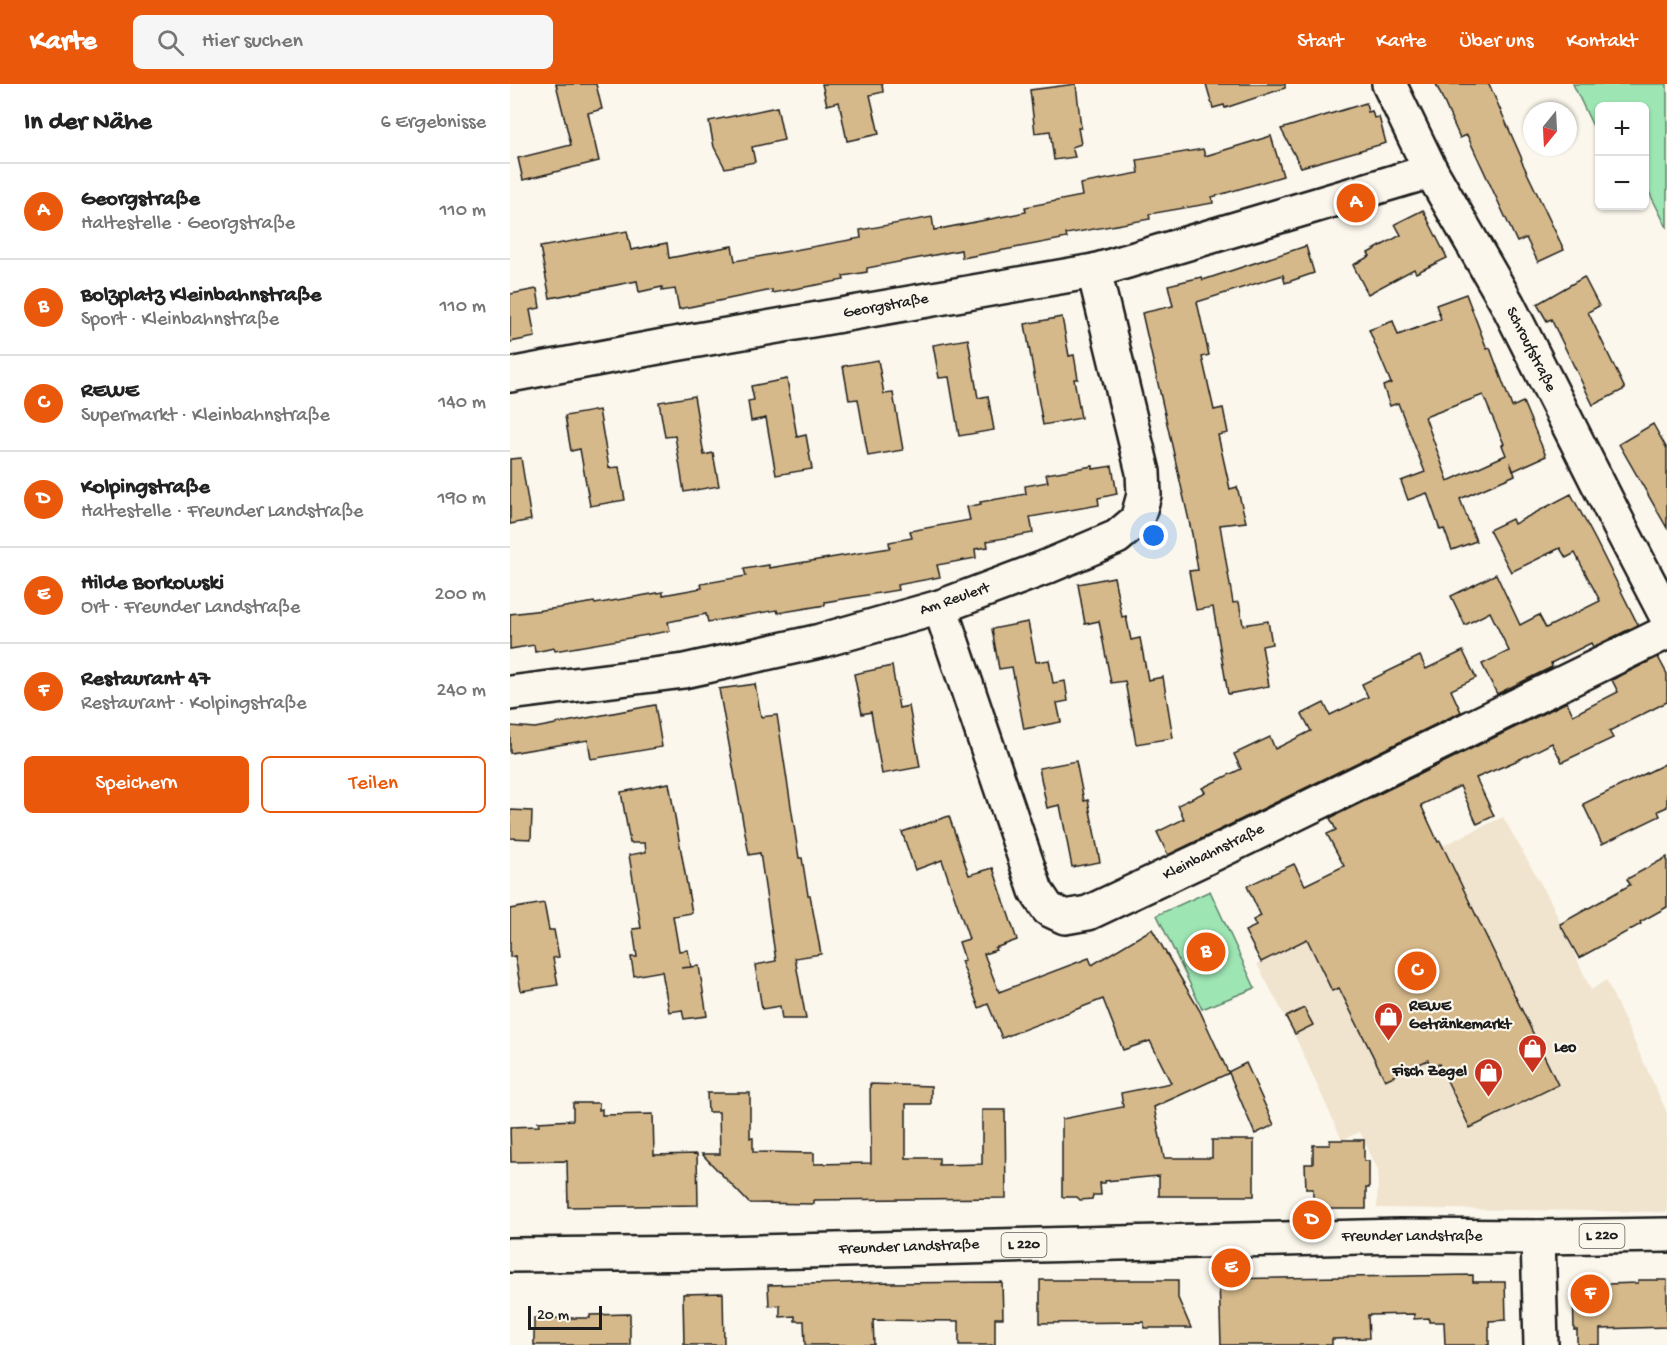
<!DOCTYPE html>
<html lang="de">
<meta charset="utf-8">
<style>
:root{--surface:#fff;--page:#f6f6f6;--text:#222;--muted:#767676;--line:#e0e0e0;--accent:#ea580c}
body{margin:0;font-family:"Gochi Hand",sans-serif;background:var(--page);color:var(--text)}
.controls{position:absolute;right:18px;top:18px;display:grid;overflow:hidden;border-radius:9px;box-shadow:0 2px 4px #0004}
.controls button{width:54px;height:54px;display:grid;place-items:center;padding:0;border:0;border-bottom:2px solid var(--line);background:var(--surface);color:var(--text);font:30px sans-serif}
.compass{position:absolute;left:1013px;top:18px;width:54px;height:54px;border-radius:50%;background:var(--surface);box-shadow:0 2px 4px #0004;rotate:198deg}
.scale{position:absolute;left:18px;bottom:15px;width:74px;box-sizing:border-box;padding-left:6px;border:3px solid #1c1c1c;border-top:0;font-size:16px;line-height:21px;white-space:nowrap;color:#1c1c1c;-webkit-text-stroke:4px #fbf7ec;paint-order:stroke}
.you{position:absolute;left:644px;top:452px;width:21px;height:21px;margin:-15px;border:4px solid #fff;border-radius:50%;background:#1a73e8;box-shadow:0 0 0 9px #1a73e833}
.badge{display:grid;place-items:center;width:39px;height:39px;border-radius:50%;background:var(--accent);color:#fff;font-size:20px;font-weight:700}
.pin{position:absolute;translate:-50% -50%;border:3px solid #fff;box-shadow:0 2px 6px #0006}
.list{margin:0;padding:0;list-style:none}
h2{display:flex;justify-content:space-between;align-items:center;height:78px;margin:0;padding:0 24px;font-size:26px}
h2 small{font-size:20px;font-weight:400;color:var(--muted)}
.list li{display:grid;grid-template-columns:39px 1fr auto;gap:18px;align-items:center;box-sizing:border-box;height:96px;padding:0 24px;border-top:2px solid var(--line)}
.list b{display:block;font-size:22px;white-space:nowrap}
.list p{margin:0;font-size:20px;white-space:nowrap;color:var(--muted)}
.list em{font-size:20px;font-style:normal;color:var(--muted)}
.actions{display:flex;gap:12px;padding:18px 24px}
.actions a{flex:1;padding:14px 0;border:2px solid var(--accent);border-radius:9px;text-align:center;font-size:21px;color:var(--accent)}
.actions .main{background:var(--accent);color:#fff}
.icon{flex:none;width:33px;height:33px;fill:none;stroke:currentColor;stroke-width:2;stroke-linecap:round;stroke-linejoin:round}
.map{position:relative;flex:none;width:1157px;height:1261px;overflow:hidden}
header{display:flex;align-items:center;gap:36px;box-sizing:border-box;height:84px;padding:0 30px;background:var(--accent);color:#fff}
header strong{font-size:28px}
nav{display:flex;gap:33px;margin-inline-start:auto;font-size:21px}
.search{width:420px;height:54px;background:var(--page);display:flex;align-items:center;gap:15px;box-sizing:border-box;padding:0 21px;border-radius:9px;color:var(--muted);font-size:22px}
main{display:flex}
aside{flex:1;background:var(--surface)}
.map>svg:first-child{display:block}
.built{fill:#f0e4cf}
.green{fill:#9de5b3;stroke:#5c8068;stroke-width:1.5}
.building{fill:#d6b98a;stroke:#1c1c1c;stroke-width:1.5;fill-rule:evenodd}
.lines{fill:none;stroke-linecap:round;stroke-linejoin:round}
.minor-casing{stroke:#1c1c1c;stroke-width:38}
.major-casing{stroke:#1c1c1c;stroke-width:38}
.minor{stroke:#fbf7ec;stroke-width:33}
.major{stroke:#fbf7ec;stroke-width:33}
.labels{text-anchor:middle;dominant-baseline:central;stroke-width:4.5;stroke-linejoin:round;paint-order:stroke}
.shield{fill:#fbf7ec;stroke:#5f5e5a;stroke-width:1.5}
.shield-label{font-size:15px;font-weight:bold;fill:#1c1c1c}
.street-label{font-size:16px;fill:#1c1c1c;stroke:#fbf7ec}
.poi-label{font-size:16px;font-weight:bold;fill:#1c1c1c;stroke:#fbf7ec;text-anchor:start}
</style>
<header>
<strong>Karte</strong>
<div class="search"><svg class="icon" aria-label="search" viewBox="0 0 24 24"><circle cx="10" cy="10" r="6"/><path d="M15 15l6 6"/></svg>Hier suchen</div>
<nav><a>Start</a><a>Karte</a><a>Über uns</a><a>Kontakt</a></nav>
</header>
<main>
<aside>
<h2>In der Nähe<small>6 Ergebnisse</small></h2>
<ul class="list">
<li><span class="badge">A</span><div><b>Georgstraße</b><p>Haltestelle · Georgstraße</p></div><em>110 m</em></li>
<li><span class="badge">B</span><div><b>Bolzplatz Kleinbahnstraße</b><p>Sport · Kleinbahnstraße</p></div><em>110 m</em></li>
<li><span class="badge">C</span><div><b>REWE</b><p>Supermarkt · Kleinbahnstraße</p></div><em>140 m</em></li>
<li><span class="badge">D</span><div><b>Kolpingstraße</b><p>Haltestelle · Freunder Landstraße</p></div><em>190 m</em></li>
<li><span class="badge">E</span><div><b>Hilde Borkowski</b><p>Ort · Freunder Landstraße</p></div><em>200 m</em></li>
<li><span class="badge">F</span><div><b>Restaurant 47</b><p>Restaurant · Kolpingstraße</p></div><em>240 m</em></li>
</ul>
<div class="actions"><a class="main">Speichern</a><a>Teilen</a></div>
</aside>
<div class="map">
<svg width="1157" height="1261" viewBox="0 0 1157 1261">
<rect width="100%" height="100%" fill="#fbf7ec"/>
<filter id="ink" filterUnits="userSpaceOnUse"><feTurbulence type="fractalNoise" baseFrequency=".0167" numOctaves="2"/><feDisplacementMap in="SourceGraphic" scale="12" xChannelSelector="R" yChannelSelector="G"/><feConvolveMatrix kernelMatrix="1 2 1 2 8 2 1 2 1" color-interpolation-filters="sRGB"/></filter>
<g filter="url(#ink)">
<path class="built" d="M895,689L928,758L930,757L932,762L993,733L1041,818L1081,906L1096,896L1157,1029V1128L867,1124L868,1086L850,1048L832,1056L784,950L747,880L804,852L851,795L817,727Z"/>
<g class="green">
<path d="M1063,0H1157V144L1137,104L1135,105L1134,22H1090L1089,55Z"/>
<path d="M700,807L745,904L692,925L647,831Z"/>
</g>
<g class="building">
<path d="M46,0H86L92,25L78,29L89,77L13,96L8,74L61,61Z"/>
<path d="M312,0H372L373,8L360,11L369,50L337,57L329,18L317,21Z"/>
<path d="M566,0L571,44H568L571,60L562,63L565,73L544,76L540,47L525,49L520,6Z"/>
<path d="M696,0H775V4L715,24L714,21L703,24Z"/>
<path d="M926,0H979L1012,75L1011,76L1054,166L1028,178L1016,154L1007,158L957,51L950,54Z"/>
<path d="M856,19L858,28L862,27L864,34L869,33L876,59L791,83L771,45Z"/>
<path d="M267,23L274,56L242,63L245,78L215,84L204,63L199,37Z"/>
<path d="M761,52L773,92L702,113L703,119L639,130L640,135L556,150L557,154L452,174L451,166L357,184V188L333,192L334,196L262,209V206L169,225L165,205L152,207V203L129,208L127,197L40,214L30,163L117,147L121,166L157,159L159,174L222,162L225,177L351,154L350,146L422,133L424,146L516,128L515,123L572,112L570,100L629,89L627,76L693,65L695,72Z"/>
<path d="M913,126L937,174L906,189L904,185L858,210L843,181L860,172L858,169L891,151L885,140Z"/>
<path d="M796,162L804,189L775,199L773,191L687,218L699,271L692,273L704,326L713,324L718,349L708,351L720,405L727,403L736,438L710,441L723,519L729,518L733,541L758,537L762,560L752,562L759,602L718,610L703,523L686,526L679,487L688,486L682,450L632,229L663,222L658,201L692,193L693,196Z"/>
<path d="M1074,193L1089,222L1078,228L1115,305L1083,321L1041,235L1037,237L1027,220Z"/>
<path d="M27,205L30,224L20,226L25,253L0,258V210Z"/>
<path d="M956,210L977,265L980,264L1002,323L1013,318L1036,372L1003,387L1000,378L1005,391L950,415L966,457L942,466L934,445L930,446L917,409L898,416L891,397L915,388L888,319L880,322L873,302L881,299L859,246L883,237L888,251L931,235L926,221ZM973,311L994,360L992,361L996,371L938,397L915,333Z"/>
<path d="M552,233L559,272L564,271L568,295H564L571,334L533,341L515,240Z"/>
<path d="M458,255L468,314L478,312L484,346L449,352L439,293L429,294L423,261Z"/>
<path d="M368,276L374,310L383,309L393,366L358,372L348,315L339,316L333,282Z"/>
<path d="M277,295L287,353L296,351L302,385L266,391L256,334L241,337L238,317L244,316L241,302Z"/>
<path d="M184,312L194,371L203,369L209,402L174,408L165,352L155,353L149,318Z"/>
<path d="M89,326L99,384L109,383L115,416L80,422L70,365L61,367L55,332Z"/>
<path d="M1143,340L1157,365V444L1109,360Z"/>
<path d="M11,374L21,436L0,440V375Z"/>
<path d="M583,382V385L602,382L607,410L588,414L589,421L520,433L523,449L477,457L478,463L465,465L466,474L427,481L430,493L387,501L388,506L315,518V521L268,529L267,526L198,538L196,530L158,538L160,547L45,567L44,564L25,568L24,561L0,565V530L49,524L84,518L85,520L153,508V511L192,504L191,500L236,492L234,485L259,481V484L380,464L379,458L402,454L400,447L460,436L457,423L471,420L470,418L516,410L515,402L538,398L536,390Z"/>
<path d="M1061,410L1086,457L1128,541L1083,563L1081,559L1041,579L1042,583L987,610L972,580L999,567L980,528L955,541L941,512L986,490L1010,541L1029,531L1036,544L1090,517L1065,469L1056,474L1050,464L1001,488L979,446L1002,435L1004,440Z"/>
<path d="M604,493L612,533L616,532L621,556L630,554L638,596L653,593L663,654L626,660L615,597L601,599L589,537L575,540L568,500Z"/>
<path d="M518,538L526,578L539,576L543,599L555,597L558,617L547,619L551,638L514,645L502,583L489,585L482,545Z"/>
<path d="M953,567L966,594L941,606L951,628L658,771L647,748L674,735L668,721L695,708L692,704L731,685L724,670L760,653L765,665L801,647L792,630L814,619L820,631L858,613L852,600L910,572L916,585Z"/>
<path d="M1148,573L1157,590V618L1099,647L1103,654L1052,678L1042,659L1006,677L966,694L984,732L967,740L950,702L911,721L928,758L930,757L936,769L1048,1001L960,1044L929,980L921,984L918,976L875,996L829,904L822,907L797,855L751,878L735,847L746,842L743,836L751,832L737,802L784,780L795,801L834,782L817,750L826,746L820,734L1057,618L1063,631L1108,608L1102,596Z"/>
<path d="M382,582L389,624L399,622L410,683L372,690L361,628L352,630L344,590Z"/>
<path d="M245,600L251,633L267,631L289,774H292L298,811H300L311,870L285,874L296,935H272L270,922L252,925L245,881L266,877L250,769L239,771L209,605Z"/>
<path d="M145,621L152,663L81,675L78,656L0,669V642L25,644Z"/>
<path d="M566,677L574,717L578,716L590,778L562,783L550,721L537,724L529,684Z"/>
<path d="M1157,679V723L1148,727L1150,732L1092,760L1073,720Z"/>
<path d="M159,699L182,829L163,832L169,867L178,866L181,883L171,884L189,882L197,932L174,935L172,926L159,928L152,887L124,892L121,873H127L123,845L131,844L119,771L136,768L135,759H120L111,708Z"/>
<path d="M0,726L22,727L21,755L0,754Z"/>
<path d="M439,732L459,791L483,784L507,856L485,864L486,866L474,870L489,908L579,874L582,881L642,845L690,927L718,988L736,979L764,1041L745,1050L719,989L644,1023L654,1074H702V1056H744V1112H649V1092L595,1097V1099H590L591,1111H583L582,1115L570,1116L567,1113H552V1035L613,1023L611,1009L661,999L640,957L613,966L593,915L492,954L478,920L469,924L451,877L455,876L449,858L459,855L432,776L405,786L392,748Z"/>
<path d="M1157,773V823L1130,838L1131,840L1069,874L1050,840L1120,801L1117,795Z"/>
<path d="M34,819L39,846H44L49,873L43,874L48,901L11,907L5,872L0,873V825Z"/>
<path d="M794,924L803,941L785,950L776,933Z"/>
<path d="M360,1000L421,1002V1020H396V1074H429V1081L472,1080V1026H495L496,1114L304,1116V1120L239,1119L192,1070H210L209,1028H198L197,1009H240V1054H243V1068L304,1069V1080L361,1079Z"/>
<path d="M63,1019H89V1026L92,1025V1031L143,1030L144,1071L187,1070L188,1121L58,1123L57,1077L1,1078L0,1043L29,1042L28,1038L63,1036Z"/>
<path d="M820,1056H854V1077H859V1104H856V1125H803V1105H796L795,1080H803V1061H820Z"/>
<path d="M963,1191V1198H995L996,1236L979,1237V1261H935L934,1238H919V1234L904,1235V1230L858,1231L859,1254L822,1255V1261H711L709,1195Z"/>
<path d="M530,1196H668V1214L681,1244H634V1238L530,1239Z"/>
<path d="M1128,1196H1157V1243L1090,1245V1261H1067V1246H1064L1063,1201L1128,1199Z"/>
<path d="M378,1198V1199L492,1198L493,1234H485V1261H449V1237L363,1236L364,1261H295L294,1237H285V1232L270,1233V1221L259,1222L258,1201Z"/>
<path d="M213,1209L214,1261H174L173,1210Z"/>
<path d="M120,1230V1261H24V1234H80V1231Z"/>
</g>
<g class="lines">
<defs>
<g id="minor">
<path d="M879,0L921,87L998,221L1109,441L1157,533"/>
<path d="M0,291L159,261L584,187L921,87"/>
<path d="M430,523L526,807L538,825L555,833L578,829L699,772L1157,548"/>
<path d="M0,609L174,587L310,557L430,523L534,484L607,453L627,436L634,411L633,388L584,187"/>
<path d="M1028,1153L1031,1261"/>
</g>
<path id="major" d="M0,1171L210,1169L890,1152L1028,1153L1157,1151"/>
</defs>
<use href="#minor" class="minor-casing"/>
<use href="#major" class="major-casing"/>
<use href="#minor" class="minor"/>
<use href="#major" class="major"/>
</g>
</g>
<defs>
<symbol id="shop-pin" viewBox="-11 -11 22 30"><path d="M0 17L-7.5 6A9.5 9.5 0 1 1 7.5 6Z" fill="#c8321e" stroke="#fbf7ec"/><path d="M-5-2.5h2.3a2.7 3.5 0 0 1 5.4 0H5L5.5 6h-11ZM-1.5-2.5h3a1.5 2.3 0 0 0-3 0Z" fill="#fff"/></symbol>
</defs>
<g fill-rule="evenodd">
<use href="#shop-pin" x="862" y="916" width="33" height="45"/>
<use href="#shop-pin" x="1006" y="948" width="33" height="45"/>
<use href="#shop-pin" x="962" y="972" width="33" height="45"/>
</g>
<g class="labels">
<g class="shield">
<rect x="1069.5" y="1140" width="45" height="24" rx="4.5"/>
<rect x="491.5" y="1149" width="45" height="24" rx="4.5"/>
</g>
<g class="shield-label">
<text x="1092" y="1152">L 220</text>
<text x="514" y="1161">L 220</text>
</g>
<g class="street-label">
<text transform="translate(376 223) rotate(-10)">Georgstraße</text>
<text transform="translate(1020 266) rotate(63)">Schroufstraße</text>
<text transform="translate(445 516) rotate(-19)">Am Reulert</text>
<text transform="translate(704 769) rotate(-26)">Kleinbahnstraße</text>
<text x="902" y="1153">Freunder Landstraße</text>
<text transform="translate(399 1164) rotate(-2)">Freunder Landstraße</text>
</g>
<g class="poi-label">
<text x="899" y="923">REWE<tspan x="899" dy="18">Getränkemarkt</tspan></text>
<text x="1044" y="964">Leo</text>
<text x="957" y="988" text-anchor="end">Fisch Zegel</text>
</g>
</g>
</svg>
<div class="controls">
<button>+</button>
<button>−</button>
</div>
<svg class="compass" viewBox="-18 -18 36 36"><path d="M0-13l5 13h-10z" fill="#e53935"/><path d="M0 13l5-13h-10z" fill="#767676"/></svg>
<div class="scale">20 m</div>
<div class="you"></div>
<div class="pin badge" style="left:846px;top:119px">A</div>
<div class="pin badge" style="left:696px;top:868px">B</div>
<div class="pin badge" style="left:907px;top:887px">C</div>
<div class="pin badge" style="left:802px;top:1136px">D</div>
<div class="pin badge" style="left:721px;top:1184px">E</div>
<div class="pin badge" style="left:1080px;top:1210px">F</div>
</div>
</main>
